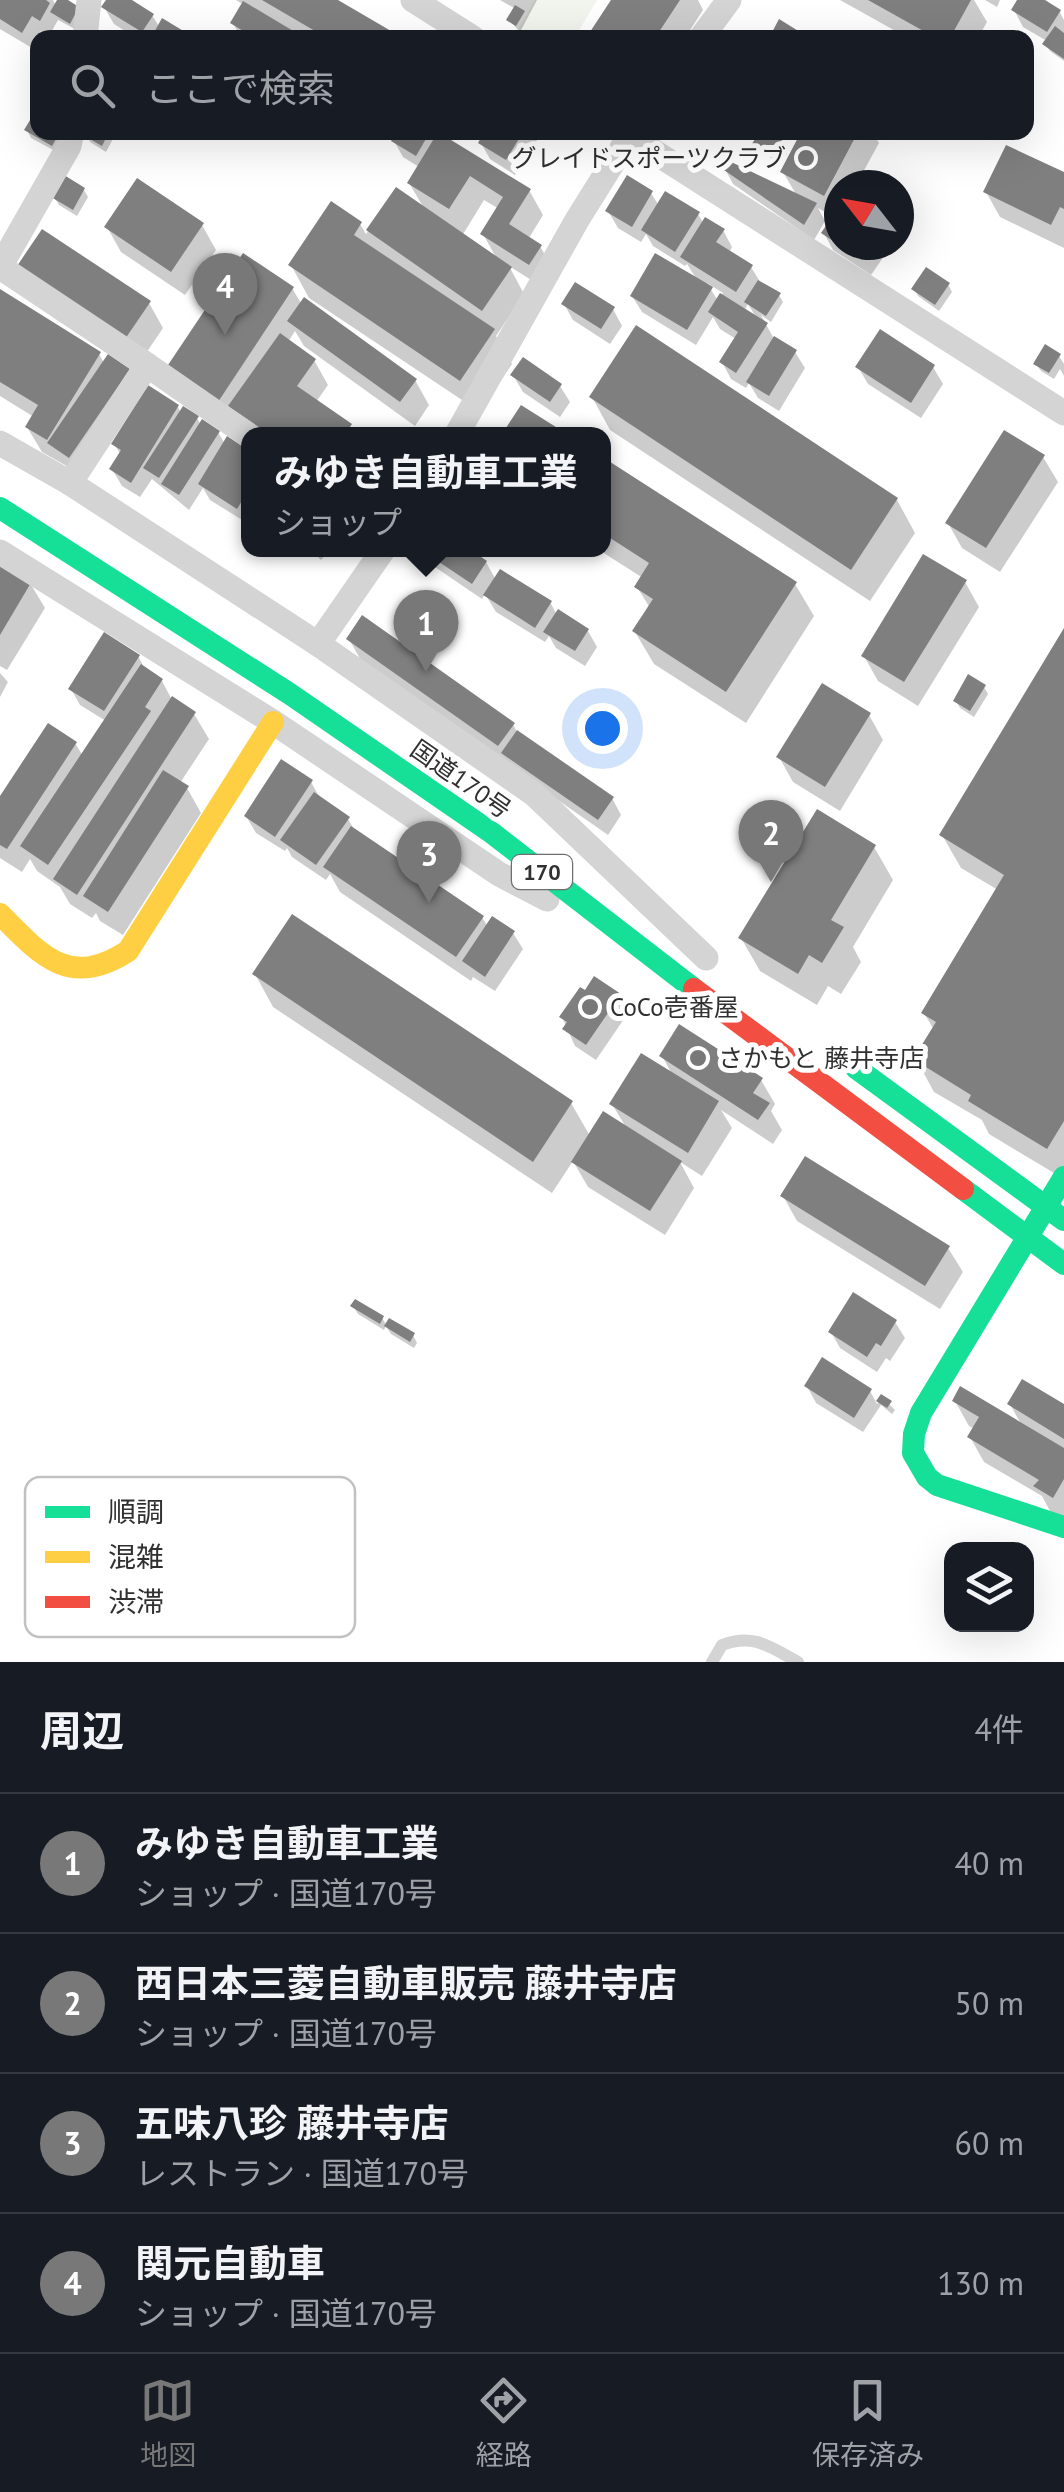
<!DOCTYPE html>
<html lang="ja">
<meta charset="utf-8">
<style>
:root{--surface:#171b24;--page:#20242c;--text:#f1f3f6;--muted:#9ea1a6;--line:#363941;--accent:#787878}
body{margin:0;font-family:"PT Sans","Noto Sans JP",sans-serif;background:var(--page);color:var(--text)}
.controls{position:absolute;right:30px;bottom:30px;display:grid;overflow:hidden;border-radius:20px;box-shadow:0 10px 40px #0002}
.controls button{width:90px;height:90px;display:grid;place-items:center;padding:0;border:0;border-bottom:2px solid var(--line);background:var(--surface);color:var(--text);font:50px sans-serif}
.compass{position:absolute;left:824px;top:170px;width:90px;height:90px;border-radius:50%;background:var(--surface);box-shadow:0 10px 40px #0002;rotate:301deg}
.you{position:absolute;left:602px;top:728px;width:35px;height:35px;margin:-25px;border:8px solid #fff;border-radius:50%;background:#1a73e8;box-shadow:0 0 0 15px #1a73e833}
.badge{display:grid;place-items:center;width:65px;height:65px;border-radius:50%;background:var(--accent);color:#fff;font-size:32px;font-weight:700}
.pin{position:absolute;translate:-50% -82px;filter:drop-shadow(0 2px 5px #0008)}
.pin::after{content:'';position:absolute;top:52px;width:35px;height:30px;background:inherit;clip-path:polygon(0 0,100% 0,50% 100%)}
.popup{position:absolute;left:241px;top:427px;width:370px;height:130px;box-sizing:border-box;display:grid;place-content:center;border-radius:20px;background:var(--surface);filter:drop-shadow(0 2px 8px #0005);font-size:32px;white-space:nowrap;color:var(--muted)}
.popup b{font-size:38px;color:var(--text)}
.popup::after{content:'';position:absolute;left:50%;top:100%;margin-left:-20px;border:20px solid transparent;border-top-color:var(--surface)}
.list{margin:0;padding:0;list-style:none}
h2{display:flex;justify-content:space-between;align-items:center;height:130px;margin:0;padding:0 40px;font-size:42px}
h2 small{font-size:32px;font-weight:400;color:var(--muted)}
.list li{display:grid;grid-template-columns:65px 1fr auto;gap:30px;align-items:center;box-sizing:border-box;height:140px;padding:0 40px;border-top:2px solid var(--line)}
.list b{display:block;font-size:38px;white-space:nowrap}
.list p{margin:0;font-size:32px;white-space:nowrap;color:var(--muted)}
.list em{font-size:32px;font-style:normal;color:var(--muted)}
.icon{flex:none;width:55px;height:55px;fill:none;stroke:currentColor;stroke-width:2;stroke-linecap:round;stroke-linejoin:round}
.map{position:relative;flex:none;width:1064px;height:1662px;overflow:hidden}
.search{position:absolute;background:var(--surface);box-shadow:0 10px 40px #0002;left:30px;right:30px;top:30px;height:110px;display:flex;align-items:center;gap:25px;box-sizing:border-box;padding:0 35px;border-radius:20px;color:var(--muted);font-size:38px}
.sheet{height:690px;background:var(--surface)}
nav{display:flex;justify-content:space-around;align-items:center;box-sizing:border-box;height:140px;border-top:2px solid var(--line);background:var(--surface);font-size:28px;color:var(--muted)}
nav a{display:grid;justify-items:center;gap:5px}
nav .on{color:var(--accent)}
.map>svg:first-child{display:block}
.green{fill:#f1f5ed}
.shadow{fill:#0003;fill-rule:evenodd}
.building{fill:#7f7f7f}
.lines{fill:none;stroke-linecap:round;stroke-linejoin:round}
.lane{stroke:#d4d4d4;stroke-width:12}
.street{stroke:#d4d4d4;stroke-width:25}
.fast{stroke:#16e098;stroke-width:22}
.slow{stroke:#ffcf43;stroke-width:22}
.jam{stroke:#f24e42;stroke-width:22}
.poi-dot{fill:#787878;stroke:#fff;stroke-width:4}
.labels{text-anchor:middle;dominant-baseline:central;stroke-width:10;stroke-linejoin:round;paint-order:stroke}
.shield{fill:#fff;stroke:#6e6e6e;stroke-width:2.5}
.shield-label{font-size:22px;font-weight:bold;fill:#303030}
.poi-label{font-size:25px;fill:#303030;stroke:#fff;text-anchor:start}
.street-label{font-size:25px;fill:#303030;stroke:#fff}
.key{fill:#fff;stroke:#c1c1c1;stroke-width:2.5}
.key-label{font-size:28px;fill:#303030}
</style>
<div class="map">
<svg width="1064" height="1662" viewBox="0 0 1064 1662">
<rect width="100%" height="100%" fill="#fff"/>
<path class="green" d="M535,0H597L575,37H531L518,30Z"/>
<g class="shadow">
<path d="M0,0H53L56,6L62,0L78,8L75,29L58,20L49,36L41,31L32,48L0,29Z"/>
<path d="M109,0H128L152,15L160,28L190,38H136L114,24L104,7Z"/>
<path d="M236,0H333L398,38H241L233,23L244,5Z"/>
<path d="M500,0H537L520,32L509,20L516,9Z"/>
<path d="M614,0H698L703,10L685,38H589Z"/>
<path d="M840,0H974L987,22L978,38H908Z"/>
<path d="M985,0H1000L997,7Z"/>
<path d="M1020,0H1040L1059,11L1064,20V61L1050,51L1045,44L1047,41L1023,27L1014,10Z"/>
<path d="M27,130L38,132H64L57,152L31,138Z"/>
<path d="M87,132H114L115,135L106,152L90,142Z"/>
<path d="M392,132H437L529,190L543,215L529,238L540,246L554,271L544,288L509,266L524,294L496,336L512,364L480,412L309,298L291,265L360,224L366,234L397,190L425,210L409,183L419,167L403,157L394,141L397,135ZM484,200L499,209L483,234L498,261L462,236Z"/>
<path d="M484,132H542L515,175L490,159L481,143Z"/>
<path d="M804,132H873L879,143L856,185H839V245L891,246L871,275L833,250L824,233L834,217L818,208L825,221L814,240L733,184L724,167L797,196L783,172Z"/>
<path d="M755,144L784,145L788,152L781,164L760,151Z"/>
<path d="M1064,175V248L1000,217L986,192Z"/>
<path d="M84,190L88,197L77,216L59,205L54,197Z"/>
<path d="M651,193L659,206L698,214L704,224L723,230L732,247L729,253L751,267L762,285L779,295L783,302L771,322L761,315L774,339L795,352L805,368L779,411L758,398L749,383L746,388L731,379L722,362L736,339L720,329L713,317L696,345L642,312L632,296L697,280L687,264L685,266L653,246L646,234L641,242L618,228L608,211ZM707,283L723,293L718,301ZM748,304L757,319L744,311Z"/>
<path d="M202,225L216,250L185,295L121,252L107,227Z"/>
<path d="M948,284L952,292L939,311L918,296L914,289Z"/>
<path d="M292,288L302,305L415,380L429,405L415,426L304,346L295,331L288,342L314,360L328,385L316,402L350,426L355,434H251L184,393Z"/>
<path d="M0,292L99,354L104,363L128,370L79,473L42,452L27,427L34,417L0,396Z"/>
<path d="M32,294L149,303L163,328L138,365Z"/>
<path d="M564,304L613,309L622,326L610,344L573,320Z"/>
<path d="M1059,356L1064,364V376L1060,369L1054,379L1041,371L1036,364Z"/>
<path d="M858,367H933L943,384L921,418L868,384Z"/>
<path d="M513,375L560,386L570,402L560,417L523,392Z"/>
<path d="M592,397L897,500L915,533L870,601L610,430Z"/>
<path d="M178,407L181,413L197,418L201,425L218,432L225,444L228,440L248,452L247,523L210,500L203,488L189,510L152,479L140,497L122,486L112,469L121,455L114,444Z"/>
<path d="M1043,457L1058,482L1000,572L962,548L948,523Z"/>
<path d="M604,461L795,584L814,616L746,723L654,664L635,632L650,608L637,587L643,578L599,550H604Z"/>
<path d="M310,550H330L321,560Z"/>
<path d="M421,550H466L486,562L496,580L550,602L557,615L588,631L597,647L585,666L556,648L549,636L545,642L496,612L485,594L482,599L429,563Z"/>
<path d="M0,565L30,583L45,608L7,670L0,666Z"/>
<path d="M965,582L979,607L918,706L878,681L864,656Z"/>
<path d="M1064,633V1179L989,1134L982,1120L934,1092L916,1059L934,1030L924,1013L998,890L961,868L942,835Z"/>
<path d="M349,639L513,724L518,734L612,798L621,815L608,835L363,664Z"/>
<path d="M138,656L146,671L162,681L172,700L194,714L209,739L180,783L187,788L201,813L123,935L100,921L96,913L92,918L70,904L60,887L37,871L30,859L22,872L0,858V800L75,743L83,756L106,721L80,705L71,689Z"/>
<path d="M0,673L8,682L0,697Z"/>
<path d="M984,687L988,694L974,717L960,708L956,701Z"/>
<path d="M869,715L883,740L840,811L793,782L779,757Z"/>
<path d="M311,782L321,800L348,819L355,831L482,917L488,927L513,933L523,949L495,991L473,977L471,981L340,892L330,874L326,880L292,857L287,848L285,851L256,833L246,816Z"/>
<path d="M874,847L893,880L853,947L861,962L841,994L828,986L817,1005L760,971L741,938Z"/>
<path d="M255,974L571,1103L590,1136L627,1129L612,1104L673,1076L662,1056L761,1080L775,1104L771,1111L782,1130L773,1144L721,1110L732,1128L702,1176L680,1162L694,1188L665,1235L588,1187L573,1161L552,1193L273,1007Z"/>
<path d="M619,996L628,1013L596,1060L575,1046L562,1017Z"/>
<path d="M783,1196L948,1248L963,1272L940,1309L797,1221Z"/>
<path d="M353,1306L382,1318L387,1326L413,1335L417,1343L414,1348L391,1334L386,1326L384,1330L358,1314Z"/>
<path d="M895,1322L905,1338L890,1361L886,1358L877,1372L840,1348L831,1332Z"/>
<path d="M807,1386L870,1391L877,1404L882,1397L895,1410L892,1414L881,1405L863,1432L816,1403Z"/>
<path d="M955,1401L1022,1426L1010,1404L1064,1407V1519L1050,1511L1042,1496L984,1462L970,1437L975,1429L969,1426Z"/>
</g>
<g class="building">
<path d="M0,0H46L50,3L40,21L32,16L22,33L0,19Z"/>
<path d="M57,0H68L79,7L70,24L50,12Z"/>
<path d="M106,0H132L154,14L142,32L101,7Z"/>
<path d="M262,0H338L403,38H327Z"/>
<path d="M611,0H680L655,38H586Z"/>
<path d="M868,0H971L950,38H936Z"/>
<path d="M1017,0H1045L1061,10L1047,32L1011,10Z"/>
<path d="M243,1L305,38H255L230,23Z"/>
<path d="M515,5L525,11L516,26L506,20Z"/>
<path d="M162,18L195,38H151Z"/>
<path d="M779,19L800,32L796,38H769Z"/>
<path d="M1055,26L1064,33V59L1042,44Z"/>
<path d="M38,107V132H60L52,146L24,130Z"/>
<path d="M84,132H109L102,146L83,135Z"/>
<path d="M396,132H430L416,156L391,141Z"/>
<path d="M438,132L531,189L509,224L542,245L529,265L480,234L503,197L470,176L449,209L407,183Z"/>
<path d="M484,132H523L506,160L478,143Z"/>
<path d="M759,132H768L786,143L777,158L752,144Z"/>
<path d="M801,132H858L824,196L780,172Z"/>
<path d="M1006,145L1064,172V209L1060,207L1051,225L983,192Z"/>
<path d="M725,159L817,203L804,225L721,168Z"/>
<path d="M64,175L85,188L73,210L51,197Z"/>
<path d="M627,175L653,191L632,227L605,211Z"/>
<path d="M137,178L204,223L171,272L104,227Z"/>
<path d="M396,187L512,267L482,311L366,230Z"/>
<path d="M665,191L700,212L675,252L641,230Z"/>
<path d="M331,201L362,222L354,235L495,329L460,381L288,265Z"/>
<path d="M836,211L839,213V245H872L862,260L821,233Z"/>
<path d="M705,217L725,229L716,242L753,265L736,292L680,257Z"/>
<path d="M42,229L151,301L123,342L15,269Z"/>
<path d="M243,253L294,287L218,402L166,368Z"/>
<path d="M655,253L713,287L687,330L630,296Z"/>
<path d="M926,267L950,283L935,305L911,289Z"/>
<path d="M758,280L781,293L766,316L744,302Z"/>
<path d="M575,282L615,307L601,329L561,304Z"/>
<path d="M0,289L101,352L47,440L25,427L38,405L0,382Z"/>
<path d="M720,293L768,323L736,373L719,362L738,332L708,312Z"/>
<path d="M304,297L417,379L400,402L287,321Z"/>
<path d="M636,325L898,498L851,570L589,397Z"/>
<path d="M880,329L935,365L911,403L855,367Z"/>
<path d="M280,333L316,359L297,386L352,424L345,434H269L228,406Z"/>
<path d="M774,336L797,350L769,396L746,382Z"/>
<path d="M1045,344L1061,354L1049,373L1033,364Z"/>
<path d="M108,354L130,369L69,458L47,443Z"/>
<path d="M523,357L562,384L550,402L510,375Z"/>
<path d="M148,385L179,405L131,483L109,469L121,450L111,444Z"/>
<path d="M521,405L567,434H502Z"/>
<path d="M183,406L199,416L159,478L143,468Z"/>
<path d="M202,419L220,431L179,495L161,484Z"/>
<path d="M1004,430L1045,455L986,548L945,523Z"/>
<path d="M227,436L248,450V491L237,509L198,484Z"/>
<path d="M604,458L797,582L726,692L632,631L653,599L634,587L649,563L604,534Z"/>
<path d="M421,550H471L487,561L472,584Z"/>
<path d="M923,554L967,580L904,682L861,656Z"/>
<path d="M0,562L32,581L0,635Z"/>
<path d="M500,569L552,601L535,628L483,595Z"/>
<path d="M558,609L589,629L575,651L543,632Z"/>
<path d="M362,615L515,723L498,746L346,639Z"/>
<path d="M1064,628V1121L1047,1149L968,1101L971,1095L913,1059L936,1022L921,1013L1004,875L939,835Z"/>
<path d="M104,632L140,655L104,711L68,689Z"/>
<path d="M141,664L163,679L145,707L151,711L48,865L20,846Z"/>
<path d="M968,674L986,685L970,711L953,701Z"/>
<path d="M822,683L871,713L825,787L776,757Z"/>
<path d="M172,696L196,712L77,895L53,879Z"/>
<path d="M48,723L77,742L7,849L0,845V796Z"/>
<path d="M517,730L614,797L598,820L501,753Z"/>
<path d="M281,759L313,780L275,837L244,816Z"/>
<path d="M163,770L189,786L108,912L83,896Z"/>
<path d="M314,792L350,817L316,865L280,840Z"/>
<path d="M817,809L876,845L831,920L844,927L822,963L809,955L798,974L738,938Z"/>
<path d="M351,826L484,916L456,957L323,867Z"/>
<path d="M292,914L573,1101L533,1162L252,974Z"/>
<path d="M492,916L515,931L485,977L462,961Z"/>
<path d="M594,976L621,994L586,1045L562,1029L567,1022L559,1017L580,987L585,990Z"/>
<path d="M679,1024L763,1078L753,1093L770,1103L758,1120L659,1056Z"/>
<path d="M641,1053L719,1101L688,1153L609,1104Z"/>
<path d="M603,1111L682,1161L650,1211L571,1162Z"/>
<path d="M805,1156L950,1246L925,1286L780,1196Z"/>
<path d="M853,1292L897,1320L881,1346L876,1343L867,1357L828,1332Z"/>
<path d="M355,1299L384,1316L380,1324L350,1306Z"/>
<path d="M389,1318L415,1333L410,1342L384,1326Z"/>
<path d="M822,1357L872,1389L854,1418L804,1386Z"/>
<path d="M1022,1379L1064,1404V1439L1007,1404Z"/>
<path d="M960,1386L1064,1448V1479L1053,1498L1033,1486L1039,1480L967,1437L979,1417L952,1401Z"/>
<path d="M881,1394L892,1401L887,1408L876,1401Z"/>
</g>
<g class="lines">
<path class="lane" d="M712,1662L722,1645C754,1633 770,1647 798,1662"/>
<g class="street">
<path d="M413,0L473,38"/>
<path d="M85,38L89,0"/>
<path d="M701,38L729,0"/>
<path d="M623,132L1064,413"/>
<path d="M147,365L248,435"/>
<path d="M457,434L577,220L632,132"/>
<path d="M0,443L70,483L318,644L534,794L706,958"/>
<path d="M70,483L147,365L0,267L69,146L72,132"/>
<path d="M0,552L273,722L499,874L547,899"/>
<path d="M318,644L383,550"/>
</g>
<g class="fast">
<path d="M0,508L290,694L492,833L694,989"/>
<path d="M856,1068L1064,1220"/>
<path d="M1064,1177L921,1413L914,1434L913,1453L927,1477L937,1485L1064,1527"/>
<path d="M963,1189L1064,1264"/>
</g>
<path class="slow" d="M0,914C41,956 70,989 128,951L273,722"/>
<path class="jam" d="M694,989L963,1189"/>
</g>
<g class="poi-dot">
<circle cx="806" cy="158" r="10"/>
<circle cx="590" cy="1007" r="10"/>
<circle cx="698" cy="1058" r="10"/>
</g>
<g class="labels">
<rect class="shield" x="512" y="855" width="60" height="34" rx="8"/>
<g class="shield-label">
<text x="542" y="872">170</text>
</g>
<g class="poi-label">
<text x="786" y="158" text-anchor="end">グレイドスポーツクラブ</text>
<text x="610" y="1007">CoCo壱番屋</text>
<text x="718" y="1058">さかもと 藤井寺店</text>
</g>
<g class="street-label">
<text transform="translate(461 779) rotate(35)">国道170号</text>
</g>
</g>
<rect x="25" y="1477" width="330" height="160" rx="15" class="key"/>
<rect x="45" y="1506" width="45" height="12" fill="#16e098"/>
<rect x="45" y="1551" width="45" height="12" fill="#ffcf43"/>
<rect x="45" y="1596" width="45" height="12" fill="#f24e42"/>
<g class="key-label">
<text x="108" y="1522">順調</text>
<text x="108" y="1567">混雑</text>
<text x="108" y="1612">渋滞</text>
</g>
</svg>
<div class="controls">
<button><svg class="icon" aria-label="layers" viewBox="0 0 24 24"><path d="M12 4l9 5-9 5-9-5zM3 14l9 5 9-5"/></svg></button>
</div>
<svg class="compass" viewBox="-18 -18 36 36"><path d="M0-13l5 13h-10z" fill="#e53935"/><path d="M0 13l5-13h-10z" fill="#9ea1a6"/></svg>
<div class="you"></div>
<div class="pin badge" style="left:426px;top:672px">1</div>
<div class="popup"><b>みゆき自動車工業</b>ショップ</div>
<div class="pin badge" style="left:771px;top:882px">2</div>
<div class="pin badge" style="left:429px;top:903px">3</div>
<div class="pin badge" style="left:225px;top:335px">4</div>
<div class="search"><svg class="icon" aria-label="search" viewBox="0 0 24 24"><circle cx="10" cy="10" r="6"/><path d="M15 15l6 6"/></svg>ここで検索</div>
</div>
<section class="sheet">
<h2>周辺<small>4件</small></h2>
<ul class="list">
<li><span class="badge">1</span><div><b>みゆき自動車工業</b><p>ショップ · 国道170号</p></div><em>40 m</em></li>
<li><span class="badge">2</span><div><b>西日本三菱自動車販売 藤井寺店</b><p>ショップ · 国道170号</p></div><em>50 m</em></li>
<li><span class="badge">3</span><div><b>五味八珍 藤井寺店</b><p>レストラン · 国道170号</p></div><em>60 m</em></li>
<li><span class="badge">4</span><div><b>関元自動車</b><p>ショップ · 国道170号</p></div><em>130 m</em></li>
</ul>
</section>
<nav>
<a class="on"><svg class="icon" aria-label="map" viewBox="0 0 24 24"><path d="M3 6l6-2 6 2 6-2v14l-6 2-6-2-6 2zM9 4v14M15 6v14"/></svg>地図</a>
<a><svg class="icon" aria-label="directions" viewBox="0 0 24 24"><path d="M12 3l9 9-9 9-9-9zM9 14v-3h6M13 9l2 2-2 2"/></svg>経路</a>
<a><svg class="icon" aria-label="saved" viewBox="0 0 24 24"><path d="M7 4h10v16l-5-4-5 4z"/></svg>保存済み</a>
</nav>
